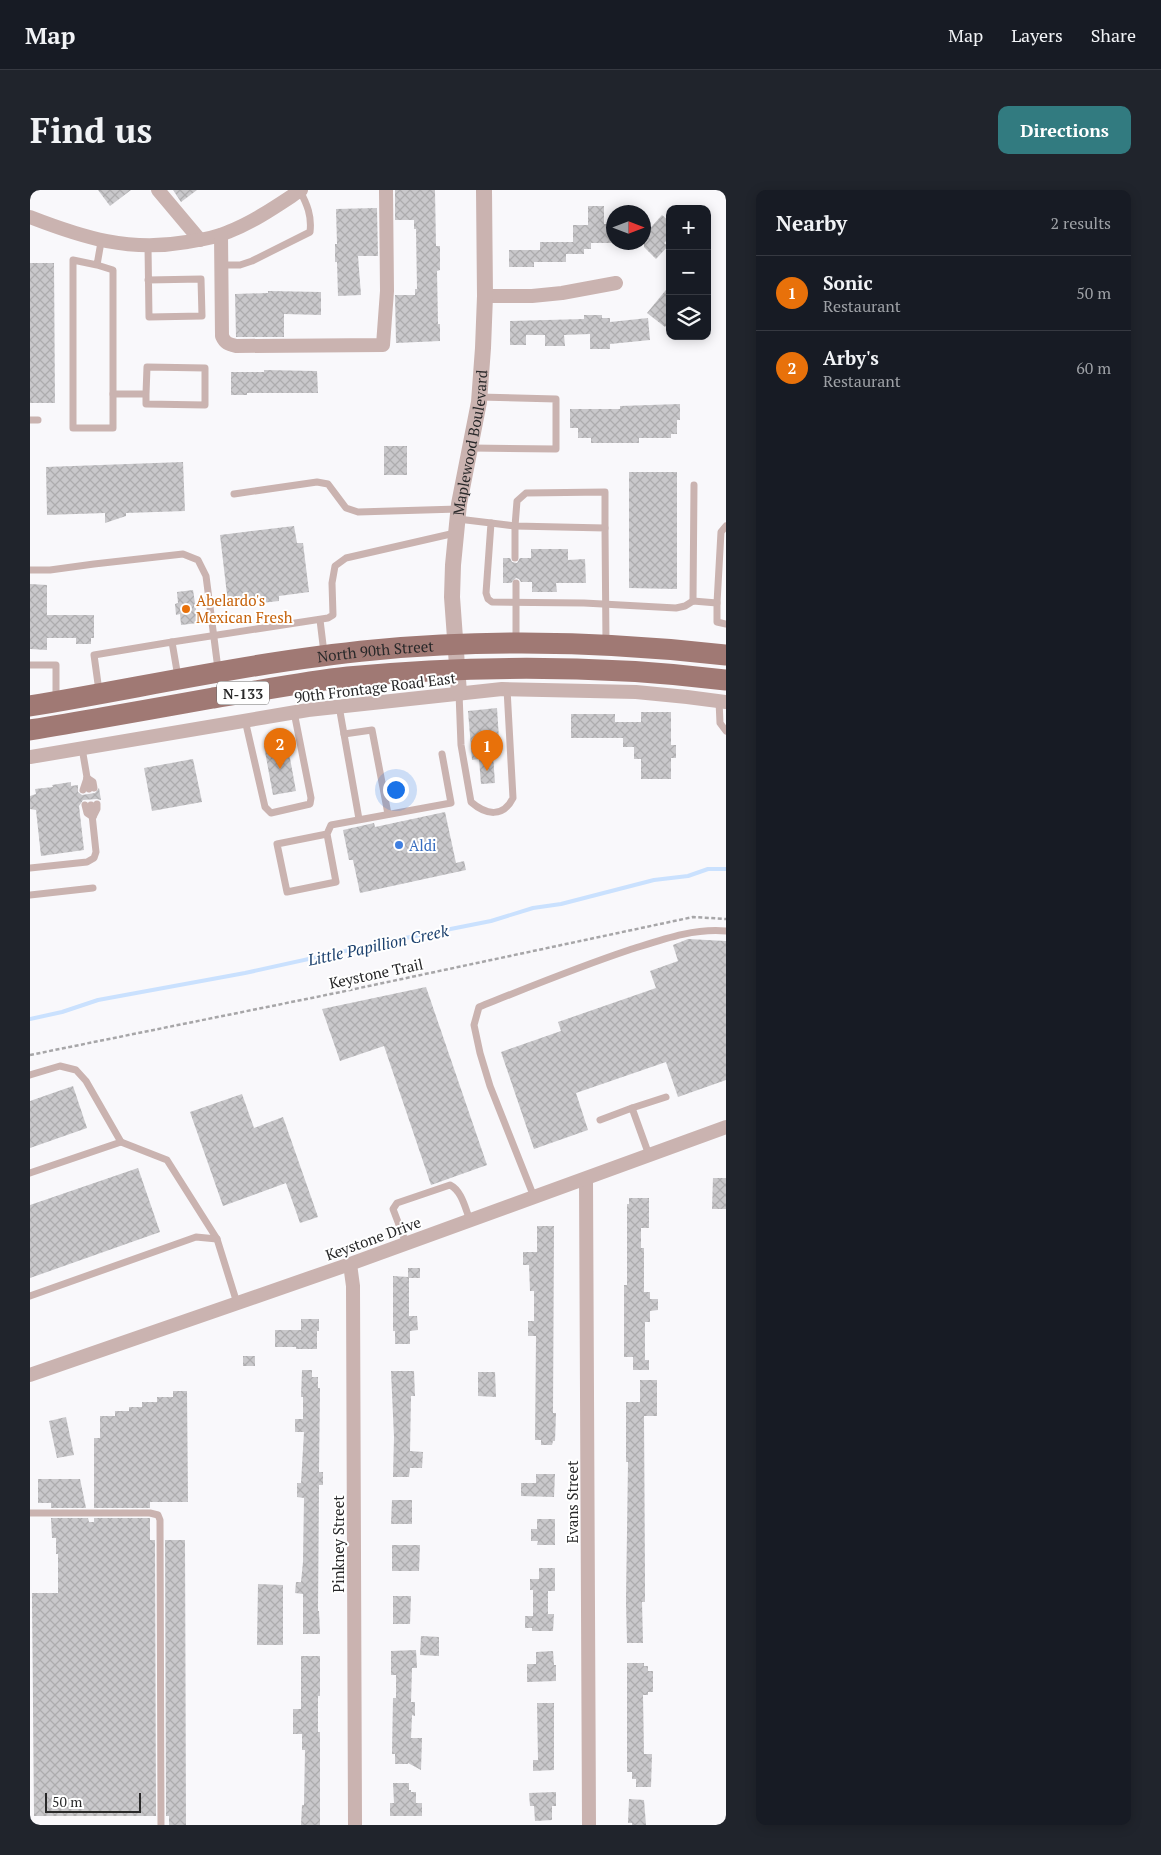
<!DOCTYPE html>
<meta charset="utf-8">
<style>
:root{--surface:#171b24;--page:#20242c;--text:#f1f3f6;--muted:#9ea1a6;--line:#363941;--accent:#327b80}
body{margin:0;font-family:"PT Serif",serif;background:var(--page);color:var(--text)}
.controls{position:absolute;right:15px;top:15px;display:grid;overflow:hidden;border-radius:10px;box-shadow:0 2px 12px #0003}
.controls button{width:45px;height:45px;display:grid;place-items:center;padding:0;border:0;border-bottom:1px solid var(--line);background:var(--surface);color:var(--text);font:25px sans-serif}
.compass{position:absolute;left:576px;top:15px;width:45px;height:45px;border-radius:50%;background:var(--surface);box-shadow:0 2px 12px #0003;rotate:90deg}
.scale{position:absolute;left:15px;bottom:12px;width:96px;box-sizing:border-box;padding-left:5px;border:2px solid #282829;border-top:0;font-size:14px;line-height:18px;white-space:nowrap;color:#282829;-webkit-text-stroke:4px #fff;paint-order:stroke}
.you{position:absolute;left:365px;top:599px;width:18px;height:18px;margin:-12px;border:4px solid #fff;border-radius:50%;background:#1a73e8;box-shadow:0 0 0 8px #1a73e833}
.badge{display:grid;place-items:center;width:32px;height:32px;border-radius:50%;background:var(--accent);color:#fff;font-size:16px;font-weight:700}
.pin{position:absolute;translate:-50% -41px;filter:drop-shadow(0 1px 2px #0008)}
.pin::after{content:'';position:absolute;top:26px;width:18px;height:15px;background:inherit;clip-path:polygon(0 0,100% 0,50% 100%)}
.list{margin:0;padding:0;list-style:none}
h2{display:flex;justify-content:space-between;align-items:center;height:65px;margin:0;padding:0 20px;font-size:21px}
h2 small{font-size:16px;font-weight:400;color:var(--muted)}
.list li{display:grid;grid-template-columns:32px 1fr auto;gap:15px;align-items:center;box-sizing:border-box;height:75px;padding:0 20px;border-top:1px solid var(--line)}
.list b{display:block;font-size:19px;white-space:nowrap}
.list p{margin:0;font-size:16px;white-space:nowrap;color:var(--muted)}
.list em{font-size:16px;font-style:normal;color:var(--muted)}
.icon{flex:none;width:28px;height:28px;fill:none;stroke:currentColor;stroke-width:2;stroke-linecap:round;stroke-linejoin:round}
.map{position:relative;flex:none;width:696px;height:1635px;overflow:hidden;border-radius:10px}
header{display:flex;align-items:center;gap:30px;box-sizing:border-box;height:70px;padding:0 25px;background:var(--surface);border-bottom:1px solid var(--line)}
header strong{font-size:24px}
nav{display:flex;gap:28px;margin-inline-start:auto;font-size:18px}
.intro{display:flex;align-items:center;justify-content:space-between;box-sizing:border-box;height:120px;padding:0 30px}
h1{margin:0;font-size:35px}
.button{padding:12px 22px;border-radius:10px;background:var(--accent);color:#fff;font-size:18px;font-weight:700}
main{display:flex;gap:30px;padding:0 30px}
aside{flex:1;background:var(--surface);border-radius:10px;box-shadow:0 2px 12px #0003}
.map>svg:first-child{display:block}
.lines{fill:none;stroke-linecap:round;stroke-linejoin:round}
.stream{stroke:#cae1fe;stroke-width:4}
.building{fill:url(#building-cross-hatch)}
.path{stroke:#a7a6a8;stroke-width:2.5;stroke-dasharray:4 2.5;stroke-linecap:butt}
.service{stroke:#cab3b0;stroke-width:7}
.minor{stroke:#cab3b0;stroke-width:14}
.tertiary{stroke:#cab3b0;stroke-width:16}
.primary{stroke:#a07974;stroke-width:21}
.food-dot{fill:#e8710a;stroke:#fff;stroke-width:2}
.shop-dot{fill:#3f7fe0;stroke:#fff;stroke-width:2}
.labels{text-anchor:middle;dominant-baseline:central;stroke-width:4;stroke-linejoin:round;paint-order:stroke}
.shield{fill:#fff;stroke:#686869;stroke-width:1}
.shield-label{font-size:14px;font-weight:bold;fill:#282829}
.street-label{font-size:15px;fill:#282829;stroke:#fff}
.food-label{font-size:15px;fill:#c56008;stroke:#fff;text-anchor:start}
.shop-label{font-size:15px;fill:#366cbe;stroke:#fff;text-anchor:start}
.water-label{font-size:16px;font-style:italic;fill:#1b406d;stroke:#fff}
</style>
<header>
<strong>Map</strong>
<nav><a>Map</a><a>Layers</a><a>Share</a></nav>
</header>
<div class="intro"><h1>Find us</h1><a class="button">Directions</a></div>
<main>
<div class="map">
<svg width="696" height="1635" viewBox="0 0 696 1635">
<defs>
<pattern id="building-cross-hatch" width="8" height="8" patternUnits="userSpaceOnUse" patternTransform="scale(1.25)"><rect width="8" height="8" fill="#c9c8cb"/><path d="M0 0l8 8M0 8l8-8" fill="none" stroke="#adacae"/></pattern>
</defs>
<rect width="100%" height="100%" fill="#f9f8fb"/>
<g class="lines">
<path class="stream" d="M0,829L32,822L68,810L215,783L365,750L461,731L503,718L531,714L624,690L658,686L678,679H696"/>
</g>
<g class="building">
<path d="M68,0H101L80,16Z"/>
<path d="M143,0H167L151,12Z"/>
<path d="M365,0H405L406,56H410V80L407,81L408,134H410V151L366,153L365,105H385V99H387L386,39H384V30H365Z"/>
<path d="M558,16H574V34H584V53H561V59H554V64H536V72H504V77H479V60H510V52H543V35H558Z"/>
<path d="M347,18L348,66H328L331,105L308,106L307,72H305V54H307L306,19Z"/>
<path d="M632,25L640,32V47L634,53L638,56L626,69L614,57V45Z"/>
<path d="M0,73H24L25,213H0Z"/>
<path d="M640,95V131L635,137L617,123Z"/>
<path d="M238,101L291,102V125L254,124V147H206L205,104L238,103Z"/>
<path d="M554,125H572V128H580V132L618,128L620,150L580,154V159H560V144L534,145L535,156H515V145H496V155H480V131L554,129Z"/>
<path d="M234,180L287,181L288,203H217V205H201V182H234Z"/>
<path d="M650,214V230H647V244H641V248H609V253H561V248H548V238H540V219H590V216Z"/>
<rect x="354" y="256" width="23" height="29"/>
<path d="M153,272L155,321L96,323V326L75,333V323L17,325L16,277Z"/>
<path d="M599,282H647V399L599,398Z"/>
<path d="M264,336L267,353H273L279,402L249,406V411L231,413V409L198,413L190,345Z"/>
<path d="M501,359H538V370L555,369L556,393H526L527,402H502V392H491L489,389L486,388L481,393H473V368H480L482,372L487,373L490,368H501Z"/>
<path d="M0,394L17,395V425H64V448H61V454H46V448H17V460L0,459Z"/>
<path d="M163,400L168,433L151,435L150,424L146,425L145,414L148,413L147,402Z"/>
<path d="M467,518L469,549L465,550L466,565H463L465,593L451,594L449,569L442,570L438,521Z"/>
<path d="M611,522H641V555H646V568H641V589H611V569H604V557H593V548H541V524H585V532H611Z"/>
<path d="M257,552L266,601L243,605L234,556Z"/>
<path d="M163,569L172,612L122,621L114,578Z"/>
<path d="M41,592V596L48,595V602L52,605L65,603L69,598L71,610L67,609L53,610L49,616L54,660L11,666L6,620L0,619V606L6,604L5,599L23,597L22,595Z"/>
<path d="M415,622L426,673L434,671L436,680L330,703L323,670H319L313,640L344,633L345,637Z"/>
<path d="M658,749L696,751V890L648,907L636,872L546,903L558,940L504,959L471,862L531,841L528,832L626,798L620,781L648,771L643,755Z"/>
<path d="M396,797L457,975L401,995L354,856L310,871L292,819Z"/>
<path d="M43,896L57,938L0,958V911Z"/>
<path d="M212,904L224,938L253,927L288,1027L270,1033L256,993L193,1016L160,922Z"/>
<path d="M108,978L130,1042L0,1088V1015Z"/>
<path d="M683,988H696V1019H682Z"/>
<path d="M599,1008H619V1038H611V1058H614V1102H620V1109H628V1120L620,1121V1132H615V1170H619V1180H603V1167H594V1095H597V1014H599Z"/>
<path d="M507,1036H524L523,1223H526L525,1251H523L522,1255H511V1250H505L506,1146H498V1131H504V1101H500L499,1075H493V1062H507Z"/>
<path d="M378,1078H390V1088H379V1126H387L388,1140L380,1141V1154H365V1141H363V1086L378,1087Z"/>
<path d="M271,1129H289V1141H287V1159H266V1157H245V1140H271Z"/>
<rect x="213" y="1166" width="12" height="10"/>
<path d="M272,1180H282V1187H288V1198H290L289,1282H293V1295H289L288,1421H289L290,1444H273V1404L265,1403L266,1392H271L273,1372L274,1308L267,1307V1293H271L274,1242H265V1229H273V1207H271Z"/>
<path d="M361,1181H384L385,1206H381L380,1261L393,1262L392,1278H380L379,1287H363L364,1247Z"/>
<path d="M448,1182H465L466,1207L448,1206Z"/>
<path d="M610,1190H627V1226H614L615,1384V1412H612L613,1453H597L596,1411L598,1272H596V1212H610Z"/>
<path d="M143,1201H157L158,1312H120V1318H64V1248H70V1226H85V1221H99V1217H112V1212H127V1207H143Z"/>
<path d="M36,1227L44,1265L27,1268L19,1231Z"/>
<path d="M506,1284H525L524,1307L491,1306V1293H506Z"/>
<path d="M8,1289H50L56,1318H21V1313H8Z"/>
<path d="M362,1310H382V1334H361Z"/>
<path d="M21,1328H58L59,1332H64V1328H120V1350H125L126,1626H4L2,1403H28V1364H26V1348H22Z"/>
<path d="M507,1329H525V1355H507L508,1351H501V1339H507Z"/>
<path d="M135,1350H155L156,1635H139V1626H136Z"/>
<path d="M362,1355H390L389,1381H362Z"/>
<path d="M509,1378H525V1401H518V1424H524L523,1441H502V1438H495V1426H503V1400H500V1389H509Z"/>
<path d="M228,1394L253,1395V1455H227Z"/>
<path d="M363,1406H381L380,1434H363Z"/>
<path d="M391,1446L409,1447V1466L390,1465Z"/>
<path d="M386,1460L387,1478H382L381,1512H385V1526L382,1525L381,1548H392L391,1580L378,1573V1574H365V1564H362L363,1508H366V1485H361V1461Z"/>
<path d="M523,1461L524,1475H526V1491L497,1492V1474H506V1462Z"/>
<path d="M271,1466H290V1506H288V1542H290V1635H271L272,1615H274L275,1560H272V1544H263V1519H271Z"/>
<path d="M597,1473H614V1476H618V1481H623V1502H618V1505H613L614,1564H622L621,1597H606V1589H602V1582H597Z"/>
<path d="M507,1513H524V1580L503,1581V1570H508Z"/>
<path d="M363,1593H379V1600H381V1602H386V1613H392V1626H360V1613H364Z"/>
<path d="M526,1602V1616H522V1630L505,1631L504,1616H500L499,1603Z"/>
<path d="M599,1609L614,1610L616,1635H602V1633H598Z"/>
</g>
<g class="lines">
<path class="path" d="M0,865L306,803L663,727L696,729"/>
<g class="service">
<path d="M118,56L119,127L172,126L171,89L118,90"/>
<path d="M67,75L43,70V238H83V80L67,75L71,52"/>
<path d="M192,75H210L222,71L280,42C282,26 277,14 270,1"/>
<path d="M83,204H116V214L175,215V178L117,177L116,204"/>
<path d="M0,230H8"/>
<path d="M441,258L526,259V209L449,207"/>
<path d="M204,304L287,292L298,294L316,318L328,322L428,319"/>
<path d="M428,329L461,333L456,403L458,409L462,412L554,413L646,418L655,416L663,411L687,413V432L696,434"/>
<path d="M461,333L485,336L575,338L576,454"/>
<path d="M485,368V336L487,311L496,303L575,302V338"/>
<path d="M0,380H20L64,374L153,364L168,370L176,386L188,479"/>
<path d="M486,393V452"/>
<path d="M663,411L664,295"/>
<path d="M687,413L691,342L696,336"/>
<path d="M290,430L294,463"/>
<path d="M142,452L298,428L303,425L302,393L305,376L316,368L425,343"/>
<path d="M0,475H26V509"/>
<path d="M69,501L64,465L142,452L148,487"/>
<path d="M429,503L431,555L441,612C456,625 473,628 483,608L477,499"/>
<path d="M689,511L690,533L696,541"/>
<path d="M309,516L329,629"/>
<path d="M215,530L235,617L241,623L280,614L281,608L264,522"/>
<path d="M314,544L342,540L358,624"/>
<path d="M52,558L59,599"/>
<path d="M57,588L63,592L64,598"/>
<path d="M53,600L57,588"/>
<path d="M55,615L57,623L63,627"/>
<path d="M63,627L67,619V614"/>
<path d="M297,644L247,654L257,702L306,692L297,644L301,635L421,613L412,564"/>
<path d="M0,678L57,672L64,668L66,662L61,615"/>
<path d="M0,705L63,698"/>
<path d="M0,885L30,876L46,880L56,891L91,952L137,970L187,1049L207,1113"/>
<path d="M602,918L636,907"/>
<path d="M570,930L602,918L619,965"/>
<path d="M0,983L91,952"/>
<path d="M504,1007L460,896L450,863L444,835L449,817C499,797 548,777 599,760C631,750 663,738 696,741"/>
<path d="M376,1053L363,1019L367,1013L420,995C432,1001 435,1018 440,1030"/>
<path d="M0,1106L166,1047L187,1049"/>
<path d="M0,1323H120L128,1325L130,1330L131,1635"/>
</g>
<g class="minor">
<path d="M128,0L170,50"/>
<path d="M0,27C54,48 99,62 157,52C170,50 185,48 198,42C224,32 248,15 271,0"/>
<path d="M191,45L192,146C195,153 198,154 206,156L353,155L357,101L356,0"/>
<path d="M455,106H502L532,103L586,93"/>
<path d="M0,567L278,520L472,499L606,502L657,507L696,512"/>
<path d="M556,989L559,1635"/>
<path d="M320,1074L323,1096L325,1635"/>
<path d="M0,1185L320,1074L696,937"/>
</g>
<path class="tertiary" id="s1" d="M429,503L422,407L423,375L429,314L449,212L453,158L455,106L454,0"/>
<g class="primary">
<path id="s2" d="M0,516C114,497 229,471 344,460C458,449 582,452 696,465"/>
<path d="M0,540C61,530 122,519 183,508C228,501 273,492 318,487C444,475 570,475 696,490"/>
</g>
</g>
<circle class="food-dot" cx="156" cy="419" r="5"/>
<circle class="shop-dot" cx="369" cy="655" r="5"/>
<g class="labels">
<rect class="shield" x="187" y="491.5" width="52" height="23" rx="4"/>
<g class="shield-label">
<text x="213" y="503">N-133</text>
</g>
<g class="street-label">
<text stroke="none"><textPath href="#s1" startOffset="252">Maplewood Boulevard</textPath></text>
<text stroke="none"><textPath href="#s2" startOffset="350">North 90th Street</textPath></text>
<text transform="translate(345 497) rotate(-7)">90th Frontage Road East</text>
<text transform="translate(346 783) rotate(-12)">Keystone Trail</text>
<text transform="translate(343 1048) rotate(-20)">Keystone Drive</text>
<text transform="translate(542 1312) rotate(-90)">Evans Street</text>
<text transform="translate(308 1354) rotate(-90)">Pinkney Street</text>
</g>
<g class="food-label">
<text x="166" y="410">Abelardo's<tspan x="166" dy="17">Mexican Fresh</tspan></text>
</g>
<g class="shop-label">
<text x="379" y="655">Aldi</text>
</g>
<g class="water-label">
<text transform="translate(348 755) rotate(-12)">Little Papillion Creek</text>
</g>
</g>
</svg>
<div class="controls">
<button>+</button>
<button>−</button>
<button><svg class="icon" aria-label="layers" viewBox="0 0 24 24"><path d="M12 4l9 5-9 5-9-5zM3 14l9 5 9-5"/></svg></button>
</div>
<svg class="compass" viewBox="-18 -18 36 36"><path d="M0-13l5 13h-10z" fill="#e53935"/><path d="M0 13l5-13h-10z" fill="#9ea1a6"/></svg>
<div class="scale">50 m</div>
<div class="you"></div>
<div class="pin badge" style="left:457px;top:581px;background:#e8710a">1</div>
<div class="pin badge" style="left:250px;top:579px;background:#e8710a">2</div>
</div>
<aside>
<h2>Nearby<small>2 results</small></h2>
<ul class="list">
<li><span class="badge" style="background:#e8710a">1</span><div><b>Sonic</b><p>Restaurant</p></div><em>50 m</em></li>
<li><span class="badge" style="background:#e8710a">2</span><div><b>Arby's</b><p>Restaurant</p></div><em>60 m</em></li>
</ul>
</aside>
</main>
